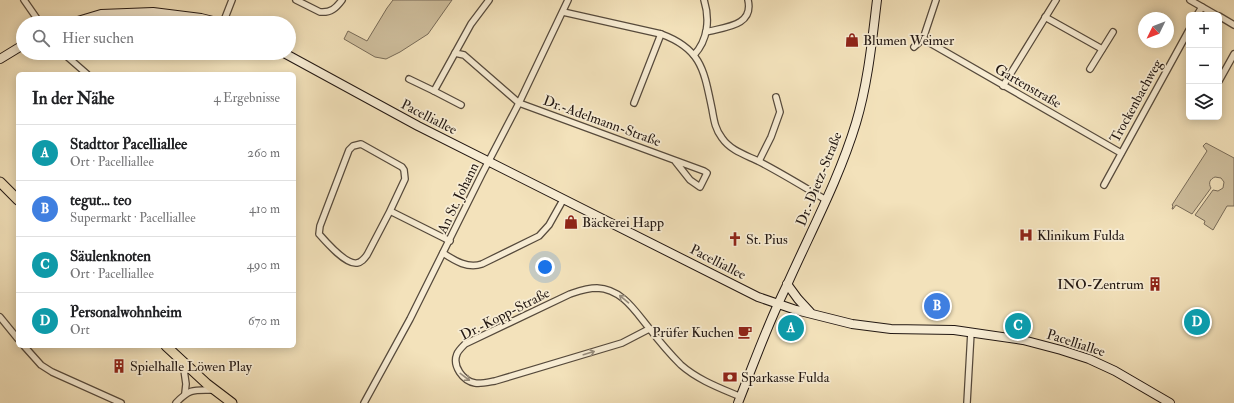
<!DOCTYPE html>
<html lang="de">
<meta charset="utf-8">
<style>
:root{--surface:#fff;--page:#f2f2f2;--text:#202124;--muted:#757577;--line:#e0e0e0;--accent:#8f2418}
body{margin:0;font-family:"IM FELL Double Pica",serif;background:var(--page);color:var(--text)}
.controls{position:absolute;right:12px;top:12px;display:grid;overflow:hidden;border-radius:6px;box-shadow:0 2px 10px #0003}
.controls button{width:36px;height:36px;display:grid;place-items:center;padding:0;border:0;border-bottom:1px solid var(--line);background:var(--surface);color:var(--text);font:20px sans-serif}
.compass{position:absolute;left:1138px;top:12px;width:36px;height:36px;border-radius:50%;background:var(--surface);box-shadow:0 2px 10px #0003;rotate:227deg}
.you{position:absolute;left:545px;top:267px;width:14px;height:14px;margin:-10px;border:3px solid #fff;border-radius:50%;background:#1a73e8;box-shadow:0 0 0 6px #1a73e833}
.badge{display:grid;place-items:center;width:26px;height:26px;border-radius:50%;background:var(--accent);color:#fff;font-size:13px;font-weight:700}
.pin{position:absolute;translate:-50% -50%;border:2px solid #fff;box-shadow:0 1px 4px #0006}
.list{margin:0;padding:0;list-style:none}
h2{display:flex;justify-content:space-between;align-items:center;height:52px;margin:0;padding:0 16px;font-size:17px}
h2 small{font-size:13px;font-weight:400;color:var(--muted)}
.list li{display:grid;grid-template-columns:26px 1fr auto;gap:12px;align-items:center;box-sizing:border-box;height:56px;padding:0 16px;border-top:1px solid var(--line)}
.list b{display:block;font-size:15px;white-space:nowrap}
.list p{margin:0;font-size:13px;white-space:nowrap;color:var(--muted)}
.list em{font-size:13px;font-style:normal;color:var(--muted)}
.icon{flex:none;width:22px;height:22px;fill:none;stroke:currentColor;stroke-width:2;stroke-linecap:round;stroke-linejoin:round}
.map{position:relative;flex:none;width:1234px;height:403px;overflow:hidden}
.search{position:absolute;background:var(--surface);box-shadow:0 2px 10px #0003;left:16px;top:16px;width:280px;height:44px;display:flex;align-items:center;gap:10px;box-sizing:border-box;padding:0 14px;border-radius:22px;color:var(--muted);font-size:15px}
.panel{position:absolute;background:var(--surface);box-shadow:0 2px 10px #0003;left:16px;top:72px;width:280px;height:276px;border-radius:6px}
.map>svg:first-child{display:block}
.green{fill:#cfbf9e;stroke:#786b58}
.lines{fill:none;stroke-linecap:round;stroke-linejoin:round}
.street-casing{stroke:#564a3c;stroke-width:8}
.secondary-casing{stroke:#221712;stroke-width:10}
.primary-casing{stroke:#221712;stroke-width:11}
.street{stroke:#f7ecd3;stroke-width:5.5}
.secondary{stroke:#f7ecd3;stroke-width:8}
.primary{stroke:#f3e2bb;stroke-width:9}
.oneway{stroke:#978c7c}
.labels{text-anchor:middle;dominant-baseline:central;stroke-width:3.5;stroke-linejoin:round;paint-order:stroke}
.poi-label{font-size:14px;fill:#221712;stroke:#f7ecd3;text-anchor:start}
.street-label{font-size:14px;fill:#221712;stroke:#f7ecd3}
</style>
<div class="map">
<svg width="1234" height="403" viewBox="0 0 1234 403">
<rect width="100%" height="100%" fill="#f3e2bb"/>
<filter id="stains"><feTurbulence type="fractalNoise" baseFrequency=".005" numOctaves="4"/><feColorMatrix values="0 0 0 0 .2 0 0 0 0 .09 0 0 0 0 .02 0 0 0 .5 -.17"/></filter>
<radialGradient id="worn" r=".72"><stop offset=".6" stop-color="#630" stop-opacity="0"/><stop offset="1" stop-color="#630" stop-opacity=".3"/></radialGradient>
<g class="green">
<path d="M393,0H452L428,34L400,52L386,59L375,57L344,39L348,31L367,41L387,8Z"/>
<path d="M1206,143L1234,158V206H1227L1213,230L1204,224L1205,221L1195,215L1213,190L1218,191L1223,188L1224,182L1221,178L1215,177C1210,179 1208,183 1211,188L1192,214L1176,205L1173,209H1172L1173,206L1172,205L1207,151L1203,146Z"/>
</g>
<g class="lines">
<defs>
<g id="street">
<path d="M24,0L40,23"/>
<path d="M296,0L320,12C331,13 336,8 342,0"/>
<path d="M489,0L471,24L455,53L464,55L519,103L704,171L707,173L700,187L690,180L675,161"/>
<path d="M1190,0L1216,15"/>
<path d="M563,12L661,34C702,49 704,71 712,109C714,120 715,129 722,138C731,151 746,155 760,162C783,174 804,187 826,200"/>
<path d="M1197,15L1202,7"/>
<path d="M1219,16L1234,25"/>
<path d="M1045,17L1102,49"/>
<path d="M223,23L232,0"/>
<path d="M706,32C725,27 754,26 748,0"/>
<path d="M923,39L1121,153"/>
<path d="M914,47L923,39L936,0"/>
<path d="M63,53L87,74"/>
<path d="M455,53L434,91L461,105"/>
<path d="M694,55C708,40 710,19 704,0"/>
<path d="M1090,69L1113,32"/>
<path d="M409,79L434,91"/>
<path d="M1219,81L1234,54"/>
<path d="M1003,86L1056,0"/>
<path d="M634,103L661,34"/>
<path d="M759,161L771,137L780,112L776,97"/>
<path d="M1104,185L1189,30"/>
<path d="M390,211L405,179L404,170L402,167L361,144L353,146L349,150L320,226L319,234C326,242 346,265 357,263C362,262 364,259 367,255L390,211L450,241"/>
<path d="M443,253C455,261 468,269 482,264L539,236L549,225L563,200"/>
<path d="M0,317L18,339"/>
<path d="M649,329L622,343L495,381C489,382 481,384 475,383C463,381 452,366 457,354C458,351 462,347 465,344L570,294C579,291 587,288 597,288C622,289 635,311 649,328C659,341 670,354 681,365C698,380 720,388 741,397"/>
<path d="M24,346L41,365L52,372L121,403"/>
<path d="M183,363L186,384L185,393"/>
<path d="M176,403C190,388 194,390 214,390"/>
<path d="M364,403L410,319L482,174L519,103L568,0"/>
<path d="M967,403L971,332"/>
</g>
<g id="secondary">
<path d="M71,23L101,14L153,12L201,18L221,23"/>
<path d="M284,53L418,126L758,297L796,310L852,324L891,329L954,330L1023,340L1061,350L1089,359L1115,371L1170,403"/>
<path d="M0,59L23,45"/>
<path d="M787,284L798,299L810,312"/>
<path d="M738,403C754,363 768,323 787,285C811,231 839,179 856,123C868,83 872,41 877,0"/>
</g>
<g id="primary">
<path d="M0,182L18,200"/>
<path d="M166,346L207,384L232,403"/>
</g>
</defs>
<use href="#street" class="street-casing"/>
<use href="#secondary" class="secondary-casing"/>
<use href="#primary" class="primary-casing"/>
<use href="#street" class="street"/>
<use href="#secondary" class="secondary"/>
<use href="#primary" class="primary"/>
</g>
<defs><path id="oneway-shaft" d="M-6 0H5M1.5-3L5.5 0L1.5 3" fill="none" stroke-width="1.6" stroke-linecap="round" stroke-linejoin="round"/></defs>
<g class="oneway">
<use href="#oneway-shaft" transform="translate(624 299) rotate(-140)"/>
<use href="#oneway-shaft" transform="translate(589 353) rotate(-17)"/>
<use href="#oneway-shaft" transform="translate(465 377) rotate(37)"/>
</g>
<defs>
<symbol id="shop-bare" viewBox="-9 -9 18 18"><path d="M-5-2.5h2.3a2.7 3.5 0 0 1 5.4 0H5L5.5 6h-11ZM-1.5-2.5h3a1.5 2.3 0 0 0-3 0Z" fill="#8f2418" stroke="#f7ecd3" stroke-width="2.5" paint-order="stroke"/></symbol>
<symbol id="hospital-bare" viewBox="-9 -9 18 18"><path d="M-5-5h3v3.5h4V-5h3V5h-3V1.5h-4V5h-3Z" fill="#8f2418" stroke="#f7ecd3" stroke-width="2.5" paint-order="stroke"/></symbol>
<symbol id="church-bare" viewBox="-9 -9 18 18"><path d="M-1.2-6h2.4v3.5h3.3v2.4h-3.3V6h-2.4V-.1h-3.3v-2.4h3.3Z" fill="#8f2418" stroke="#f7ecd3" stroke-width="2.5" paint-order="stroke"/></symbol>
<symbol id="building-bare" viewBox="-9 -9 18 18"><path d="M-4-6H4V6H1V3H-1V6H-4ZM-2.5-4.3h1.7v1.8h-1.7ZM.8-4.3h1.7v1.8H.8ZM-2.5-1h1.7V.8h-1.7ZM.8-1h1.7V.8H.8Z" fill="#8f2418" stroke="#f7ecd3" stroke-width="2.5" paint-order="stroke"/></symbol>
<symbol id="cafe-bare" viewBox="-9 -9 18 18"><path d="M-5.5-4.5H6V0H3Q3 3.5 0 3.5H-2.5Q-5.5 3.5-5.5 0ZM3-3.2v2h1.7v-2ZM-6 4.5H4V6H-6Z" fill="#8f2418" stroke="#f7ecd3" stroke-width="2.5" paint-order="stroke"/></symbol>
<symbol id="bank-bare" viewBox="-9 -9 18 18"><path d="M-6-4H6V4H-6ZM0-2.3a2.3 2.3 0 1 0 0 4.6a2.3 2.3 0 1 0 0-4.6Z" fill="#8f2418" stroke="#f7ecd3" stroke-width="2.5" paint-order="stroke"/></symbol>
</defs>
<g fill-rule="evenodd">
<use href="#shop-bare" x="842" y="30" width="20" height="20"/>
<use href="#shop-bare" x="561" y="212" width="20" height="20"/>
<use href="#hospital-bare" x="1016" y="225" width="20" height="20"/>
<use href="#church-bare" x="725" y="229" width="20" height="20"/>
<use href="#building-bare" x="1145" y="274" width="20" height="20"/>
<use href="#cafe-bare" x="735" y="322" width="20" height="20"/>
<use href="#building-bare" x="109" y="356" width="20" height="20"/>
<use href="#bank-bare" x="720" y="367" width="20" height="20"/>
</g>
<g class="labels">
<g class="poi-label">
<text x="863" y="40">Blumen Weimer</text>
<text x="582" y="222">Bäckerei Happ</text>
<text x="1037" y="235">Klinikum Fulda</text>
<text x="746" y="239">St. Pius</text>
<text x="1144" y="284" text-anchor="end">INO-Zentrum</text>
<text x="734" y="332" text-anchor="end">Prüfer Kuchen</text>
<text x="130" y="366">Spielhalle Löwen Play</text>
<text x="741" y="377">Sparkasse Fulda</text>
</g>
<g class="street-label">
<text transform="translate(1028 86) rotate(30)">Gartenstraße</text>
<text transform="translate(1136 101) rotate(-61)">Trockenbachweg</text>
<text transform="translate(429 117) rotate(27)">Pacelliallee</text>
<text transform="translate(602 121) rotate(20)">Dr.-Adelmann-Straße</text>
<text transform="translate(819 179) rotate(-68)">Dr.-Dietz-Straße</text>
<text transform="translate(458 198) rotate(-64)">An St. Johann</text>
<text transform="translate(718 262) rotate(27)">Pacelliallee</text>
<text transform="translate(505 314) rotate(-27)">Dr.-Kopp-Straße</text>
<text transform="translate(1076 343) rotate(18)">Pacelliallee</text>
</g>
</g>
<rect width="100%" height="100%" filter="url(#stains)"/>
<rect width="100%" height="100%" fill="url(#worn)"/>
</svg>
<div class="controls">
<button>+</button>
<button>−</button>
<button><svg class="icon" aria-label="layers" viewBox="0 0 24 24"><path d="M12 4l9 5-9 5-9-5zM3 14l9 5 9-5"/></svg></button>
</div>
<svg class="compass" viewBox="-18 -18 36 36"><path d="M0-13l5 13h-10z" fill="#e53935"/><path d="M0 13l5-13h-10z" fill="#757577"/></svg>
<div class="you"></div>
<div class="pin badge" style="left:791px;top:328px;background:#0f9aa8">A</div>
<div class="pin badge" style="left:937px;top:306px;background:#3f7fe0">B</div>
<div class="pin badge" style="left:1018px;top:326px;background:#0f9aa8">C</div>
<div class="pin badge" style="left:1197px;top:322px;background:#0f9aa8">D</div>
<div class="search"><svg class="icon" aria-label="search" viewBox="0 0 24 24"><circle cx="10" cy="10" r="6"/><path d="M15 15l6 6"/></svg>Hier suchen</div>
<section class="panel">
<h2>In der Nähe<small>4 Ergebnisse</small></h2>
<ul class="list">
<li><span class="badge" style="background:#0f9aa8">A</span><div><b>Stadttor Pacelliallee</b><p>Ort · Pacelliallee</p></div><em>260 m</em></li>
<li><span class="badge" style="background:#3f7fe0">B</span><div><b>tegut... teo</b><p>Supermarkt · Pacelliallee</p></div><em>410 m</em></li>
<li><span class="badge" style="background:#0f9aa8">C</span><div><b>Säulenknoten</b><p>Ort · Pacelliallee</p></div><em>490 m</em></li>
<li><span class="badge" style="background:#0f9aa8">D</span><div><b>Personalwohnheim</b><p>Ort</p></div><em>670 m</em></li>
</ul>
</section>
</div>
